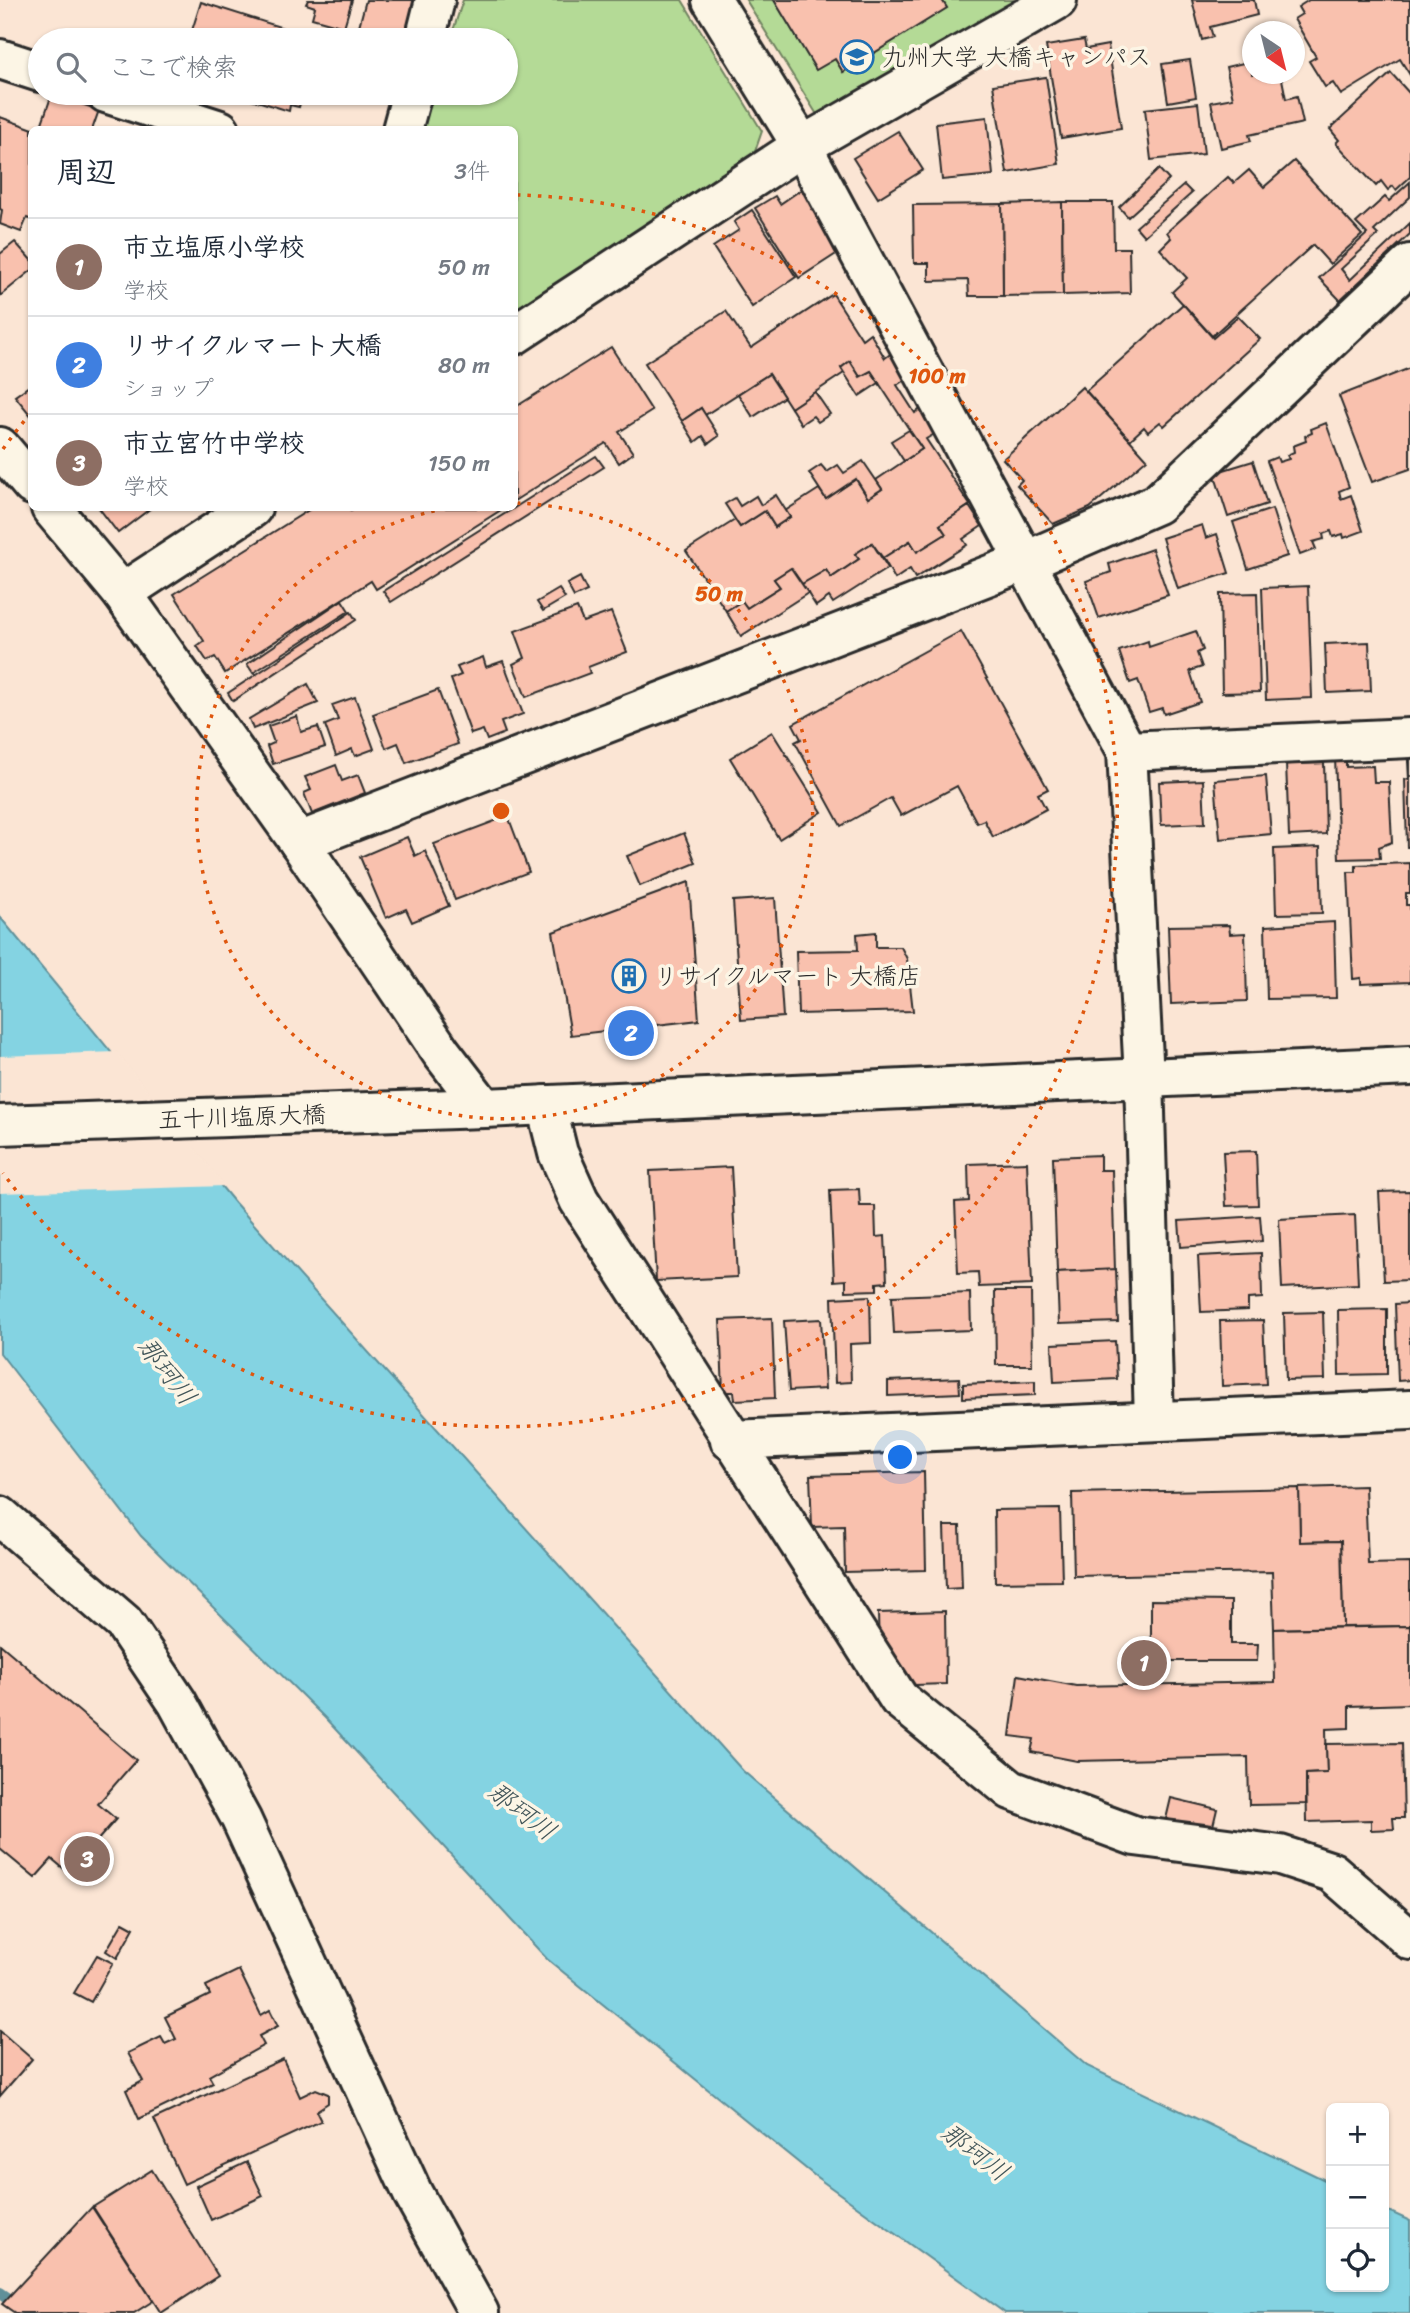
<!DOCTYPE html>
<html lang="ja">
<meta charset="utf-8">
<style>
:root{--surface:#fff;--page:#f6f6f7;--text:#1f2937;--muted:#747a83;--line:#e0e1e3;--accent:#111827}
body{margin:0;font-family:Sriracha,"Klee One",sans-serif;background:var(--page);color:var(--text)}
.controls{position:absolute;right:21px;bottom:21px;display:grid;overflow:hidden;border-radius:10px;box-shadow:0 2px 5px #0004}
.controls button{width:63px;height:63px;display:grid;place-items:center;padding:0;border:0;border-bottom:2px solid var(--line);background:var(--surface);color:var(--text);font:35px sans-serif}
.compass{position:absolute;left:1242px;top:21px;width:63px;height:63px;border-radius:50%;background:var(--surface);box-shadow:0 2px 5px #0004;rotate:145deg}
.you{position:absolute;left:901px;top:1458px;width:24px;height:24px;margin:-18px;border:5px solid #fff;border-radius:50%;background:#1a73e8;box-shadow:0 0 0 10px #1a73e833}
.badge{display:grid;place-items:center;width:46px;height:46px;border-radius:50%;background:var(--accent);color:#fff;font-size:23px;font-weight:700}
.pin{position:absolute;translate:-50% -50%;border:4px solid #fff;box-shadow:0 2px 7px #0006}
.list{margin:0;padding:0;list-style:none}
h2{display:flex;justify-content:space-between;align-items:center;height:91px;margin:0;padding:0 28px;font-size:30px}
h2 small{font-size:23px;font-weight:400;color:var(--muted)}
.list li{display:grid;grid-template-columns:46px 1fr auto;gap:21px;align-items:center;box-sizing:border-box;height:98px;padding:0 28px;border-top:2px solid var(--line)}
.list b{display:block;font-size:26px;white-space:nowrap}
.list p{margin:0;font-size:23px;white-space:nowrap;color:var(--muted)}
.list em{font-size:23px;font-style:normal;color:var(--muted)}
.icon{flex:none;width:38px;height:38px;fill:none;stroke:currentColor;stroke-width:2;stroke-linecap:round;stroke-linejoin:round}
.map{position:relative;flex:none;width:1410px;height:2313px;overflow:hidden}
.search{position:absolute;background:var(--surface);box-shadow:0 2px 5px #0004;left:28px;top:28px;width:490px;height:77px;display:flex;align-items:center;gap:18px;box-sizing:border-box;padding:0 24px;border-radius:38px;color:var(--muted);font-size:26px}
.panel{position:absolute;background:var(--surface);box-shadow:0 2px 5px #0004;left:28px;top:126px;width:490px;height:385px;border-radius:10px}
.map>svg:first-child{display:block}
.green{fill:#b4da96;stroke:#708260;stroke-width:2}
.water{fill:#84d3e2;stroke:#609099;stroke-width:2}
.pier{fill:#fbe5d4}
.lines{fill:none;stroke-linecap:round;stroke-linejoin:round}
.stream{stroke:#609099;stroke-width:12}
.building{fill:#f9c1ae;stroke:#2b2b2b;stroke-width:2}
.minor-casing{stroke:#2b2b2b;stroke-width:44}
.minor{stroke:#fcf5e5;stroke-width:38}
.ring{fill:none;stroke:#df570e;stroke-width:3.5;stroke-dasharray:3.5 7}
.labels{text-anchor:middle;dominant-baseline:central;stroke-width:7;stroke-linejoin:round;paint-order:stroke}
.poi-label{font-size:24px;fill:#2b2b2b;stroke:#fcf5e5;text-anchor:start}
.street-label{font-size:24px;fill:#2b2b2b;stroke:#fcf5e5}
.water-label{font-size:26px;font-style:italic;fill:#415559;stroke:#fcf5e5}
.centre{fill:#df570e;stroke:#fcf5e5;stroke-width:3.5}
.ring-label{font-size:21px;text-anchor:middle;font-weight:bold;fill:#df570e;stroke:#fcf5e5;stroke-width:7;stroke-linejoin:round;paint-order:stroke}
</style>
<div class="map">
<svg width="1410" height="2313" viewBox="0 0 1410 2313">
<rect width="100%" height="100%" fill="#fbe5d4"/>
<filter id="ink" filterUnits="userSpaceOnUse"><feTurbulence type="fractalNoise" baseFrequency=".0143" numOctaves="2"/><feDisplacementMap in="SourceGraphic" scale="14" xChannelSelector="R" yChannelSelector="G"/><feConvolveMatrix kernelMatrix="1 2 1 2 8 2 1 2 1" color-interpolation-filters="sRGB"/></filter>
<g filter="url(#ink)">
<g class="green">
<path d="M463,0H682L762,131L752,160L514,319V130H422L434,93H506V40H450Z"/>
<path d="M746,0H774L816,70L835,59L843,72L947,8L942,0H1031L831,117L816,113Z"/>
</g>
<path class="water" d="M0,917L235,1203L743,1771L1087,2066L1331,2183V2287H1384V2209L1410,2221V2313H1005L815,2176L547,1959L325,1718L141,1536L0,1353Z"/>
<path class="pier" d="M116,1052L225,1186L0,1193V1056Z"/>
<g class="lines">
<path class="stream" d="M0,2293L29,2313"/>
</g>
<g class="building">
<path d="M308,0H352L344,27L312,18L315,7L306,4Z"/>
<path d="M366,0H418L407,40L358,30Z"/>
<path d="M774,0H942L947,8L843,72L835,59L816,70Z"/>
<path d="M1192,0H1254L1257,15L1210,27L1213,37L1202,40Z"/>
<path d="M1309,0H1410V75L1400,59L1341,95L1333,83L1325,87L1309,61L1316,57L1294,19L1302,14L1298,7Z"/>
<path d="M201,2L321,40H189Z"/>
<path d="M1084,40L1086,49L1108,45L1121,128L1061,138L1046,46Z"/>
<path d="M1190,60L1196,97L1168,102L1162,64Z"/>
<path d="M1252,61V74H1281L1286,99L1297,96L1303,123L1249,135L1251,141L1221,148L1211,102L1233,98L1226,67Z"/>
<path d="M1391,73L1410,94V177L1396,190L1393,186L1388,190L1381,181L1376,186L1336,143L1339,140L1330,129Z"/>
<path d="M1046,77L1059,164L1007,173L993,85Z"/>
<path d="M250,93H303L299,107L290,105L289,111L248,98Z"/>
<path d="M52,94L99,110L92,130H50L41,126Z"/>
<path d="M1198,103L1204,154L1151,160L1145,109Z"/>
<path d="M0,117L36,130H32V220L27,218L21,232L0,224L2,210L0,209Z"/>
<path d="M987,117L993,175L942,180L936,123Z"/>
<path d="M898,131L923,170L878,198L853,158Z"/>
<path d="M1294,161L1362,235L1330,264L1313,245L1212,336L1172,292L1187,278L1160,249L1171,238L1167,232L1228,177L1234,183L1249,170L1264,187Z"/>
<path d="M1159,169L1169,180L1128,217L1119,207Z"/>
<path d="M1410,182V197L1374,231L1378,235L1341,269L1350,280L1410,223V234L1340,300L1319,278L1367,234L1356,223L1385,197L1389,201Z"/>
<path d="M1184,185L1192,193L1144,236L1136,227Z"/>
<path d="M805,187L844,249L799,278L755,208L775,196L780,204Z"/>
<path d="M1062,202L1063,295L1003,296L1002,204Z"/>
<path d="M1062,202H1113L1114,248H1129L1130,293L1063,295Z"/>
<path d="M1002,204L1003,296H969L968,280L929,281V263H914L913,205Z"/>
<path d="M752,210L796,277L752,307L713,247L739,230L734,222Z"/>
<path d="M15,242L32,261V270L0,296V254Z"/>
<path d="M833,294L862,339L870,333L885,358L893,352L909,377L897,385L915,413L922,408L938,432L926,439L970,505L940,525L946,534L917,552L910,541L883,558L872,543L855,554L859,559L831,578L826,570L802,584L791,568L774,579L780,587L747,608L742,601L726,611L686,551L735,520L740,527L765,511L775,527L790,517L785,511L819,489L826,499L856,479L868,498L882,489L876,480L922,449L871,371L860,377L850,361L841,368L844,373L791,408L769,374L705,415L701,408L682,421L645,363L726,311L751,348Z"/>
<path d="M1183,304L1213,338L1238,316L1260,339L1164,426L1160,422L1148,432L1144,427L1130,440L1086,391Z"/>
<path d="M611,347L652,411L619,432L633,453L619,463L606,443L514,501V408Z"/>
<path d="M850,361L860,377L871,371L879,383L859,396L841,368Z"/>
<path d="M1410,368V469L1372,482L1339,396Z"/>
<path d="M769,374L784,397L753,417L738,394Z"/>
<path d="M32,384V417L15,396Z"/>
<path d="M1082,387L1147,459L1090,508L1053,524L1017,485L1022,480L1003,459Z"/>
<path d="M815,392L830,414L818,422L813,416L801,424L791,408Z"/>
<path d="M701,408L719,436L708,444L703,436L695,442L682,421Z"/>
<path d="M1326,423L1349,487L1339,491L1341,499L1351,495L1363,531L1344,538L1343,534L1333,537L1331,531L1323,534L1324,539L1313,542L1316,549L1300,555L1267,461L1277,457L1279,462L1289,459L1287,455L1294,452L1293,446L1306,441L1305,436L1312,433L1311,429Z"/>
<path d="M909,430L922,449L904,461L891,441Z"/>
<path d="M596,456L604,467L391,602L383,591Z"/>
<path d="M863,461L882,489L868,498L856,479L826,499L809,473L821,465L827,472L838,465L844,473Z"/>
<path d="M1253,461L1267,504L1228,517L1214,473Z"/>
<path d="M776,495L790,517L775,527L765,511L740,527L725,504L735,498L740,506L756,496L761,505Z"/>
<path d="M969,506L982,526L963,539L967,545L915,578L910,569L895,579L883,558L910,541L917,552L946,534L940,525Z"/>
<path d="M99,508H151L118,533Z"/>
<path d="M312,508H349L351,511L357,508H504L376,589L371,581L225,673L215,657L207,661L197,646L204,641L174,594Z"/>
<path d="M1272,509L1287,556L1248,569L1233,522Z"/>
<path d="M1202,525L1206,538L1217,534L1229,573L1178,589L1162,538Z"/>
<path d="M872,543L888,568L833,603L829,597L816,606L802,584L826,570L831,578L859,559L855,554Z"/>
<path d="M1152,549L1168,595L1099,618L1086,581L1111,572L1109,564Z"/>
<path d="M791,568L808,593L741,636L726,611L742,601L747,608L780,587L774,579Z"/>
<path d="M580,577L587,591L574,597L567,584Z"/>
<path d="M1308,586L1312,698L1266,700L1262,588Z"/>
<path d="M559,589L565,598L543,611L537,602Z"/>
<path d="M1257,593L1260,692L1222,693L1220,594Z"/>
<path d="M342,600L349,611L253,673L247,664Z"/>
<path d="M577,608L583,622L611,612L627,652L588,667L590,673L526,697L513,664L525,658L515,631Z"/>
<path d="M351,612L356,620L233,701L228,693Z"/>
<path d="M961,631L1048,789L1038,794L1046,809L993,837L984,820L977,823L957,786L901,816L891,798L841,826L795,742L801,739L793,724Z"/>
<path d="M1196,631L1203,650L1197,653L1202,667L1190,671L1200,702L1164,714L1162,708L1149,712L1138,680L1130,683L1119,651L1148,641L1149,647Z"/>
<path d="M1369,642L1371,691L1327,693L1325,644Z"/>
<path d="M483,657L486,667L503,661L523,714L501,722L505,733L487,740L483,730L471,734L451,679L461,675L457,667Z"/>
<path d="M308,684L318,703L253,729L249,719Z"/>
<path d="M438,690L458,744L406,763L398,743L386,748L373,714Z"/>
<path d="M355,697L374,749L355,756L352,749L336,756L325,725L338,720L332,705Z"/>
<path d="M297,716L301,732L318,727L325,747L273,764L267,746L274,743L268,726Z"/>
<path d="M772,732L822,812L779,839L730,758Z"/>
<path d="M1346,757V767L1373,766L1374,782H1389L1392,842L1379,847L1380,858L1339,859L1335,758Z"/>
<path d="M1408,761H1410V847H1407L1405,779L1409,780Z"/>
<path d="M1324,763L1326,834L1289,836L1286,764Z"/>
<path d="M336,765L342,781L358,775L365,793L312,814L304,793L311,790L305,777Z"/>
<path d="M1266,776L1271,834L1220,839L1215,780Z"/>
<path d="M1203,780L1205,823L1161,825L1159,782Z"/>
<path d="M508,816L529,872L455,900L434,844Z"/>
<path d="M684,833L696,863L640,886L627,856Z"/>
<path d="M407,837L415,856L425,851L449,906L412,922L406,909L386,918L360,857Z"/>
<path d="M1320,847L1322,913L1276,914L1274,849Z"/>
<path d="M1410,863V893H1406V905H1410V982L1361,984V978L1353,979L1348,872H1356V865Z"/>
<path d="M689,882L699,1020L571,1035L553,932Z"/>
<path d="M775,898L783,1017L741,1020L733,901Z"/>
<path d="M1334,922L1336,998L1267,999L1265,926Z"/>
<path d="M1229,925L1230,934L1245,933L1247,1001L1171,1004L1168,926Z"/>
<path d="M876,932V947H901L907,959L913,1011L798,1014L796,951L858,950L857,934Z"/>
<path d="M1256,1151L1258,1205L1226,1206L1223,1152Z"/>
<path d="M1100,1155V1170H1112L1115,1270L1057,1272L1053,1157Z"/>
<path d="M1027,1162L1032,1285L979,1287L978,1272L958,1273L955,1202L969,1201L968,1164Z"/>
<path d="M731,1167L737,1277L656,1281L650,1171Z"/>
<path d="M859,1189L860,1206H875L876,1237L885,1236L887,1282L877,1283V1290L846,1291V1280L834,1281L830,1190Z"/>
<path d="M1410,1191V1280L1384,1281L1379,1192Z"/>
<path d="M1355,1215L1358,1284L1282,1288L1279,1219Z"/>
<path d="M1260,1216L1262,1241L1181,1247L1179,1221Z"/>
<path d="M1261,1253L1262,1298L1248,1299V1310L1201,1312L1198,1256Z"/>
<path d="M1116,1269L1118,1322L1059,1324L1057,1272Z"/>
<path d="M995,1291H1031L1032,1365H996Z"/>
<path d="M970,1293L971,1330L894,1333L892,1296Z"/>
<path d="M870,1296L871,1343L850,1344L851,1382L835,1383L832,1298Z"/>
<path d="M1410,1303V1380L1398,1381L1395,1304Z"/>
<path d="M1387,1309V1374L1339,1375L1338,1310Z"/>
<path d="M1323,1312L1325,1379L1286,1380L1284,1313Z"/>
<path d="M772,1318L775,1398L735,1400L734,1392H723L720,1320Z"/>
<path d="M821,1319L825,1389L789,1391L784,1321Z"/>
<path d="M1263,1320L1266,1384L1222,1386L1220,1321Z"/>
<path d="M1115,1341L1117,1379L1054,1382L1052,1344Z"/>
<path d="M959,1378L960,1393L888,1396V1381Z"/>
<path d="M1035,1381V1395L963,1398V1384Z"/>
<path d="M924,1472L926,1570L845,1572L844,1526L812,1527L810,1475Z"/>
<path d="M1365,1486L1368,1564L1410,1563V1626L1343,1627L1341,1541L1300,1542L1299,1488Z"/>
<path d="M1299,1488L1300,1542L1341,1541L1343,1627L1274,1629L1272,1572L1074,1576L1072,1493Z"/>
<path d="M1060,1509L1062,1581L995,1582L994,1510Z"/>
<path d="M944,1526H960L962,1588L946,1589Z"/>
<path d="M1151,1600L1231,1601V1644H1258L1257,1661H1151Z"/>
<path d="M945,1611L946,1684L915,1685L879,1651L878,1613Z"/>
<path d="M1410,1626V1704L1349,1706V1728L1326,1729L1327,1773L1306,1774V1804L1249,1805L1248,1757L1077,1761L1031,1752L1034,1739L1010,1736L1018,1675L1076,1686L1275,1682L1274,1629Z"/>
<path d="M0,1644L136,1760L98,1804L116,1819L69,1873L52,1859L35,1878L0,1849Z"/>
<path d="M1402,1743L1404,1818H1393L1394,1829L1371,1830V1820L1307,1822L1306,1774L1327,1773L1326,1744Z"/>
<path d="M1171,1798L1217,1809L1212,1830L1166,1819Z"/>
<path d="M123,1922L134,1928L117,1958L106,1951Z"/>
<path d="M97,1955L113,1963L91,2002L74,1993Z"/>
<path d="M239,1970L261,2015L270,2010L278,2026L259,2036L264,2045L209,2076L213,2083L139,2119L126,2090L143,2081L128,2053L161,2037L165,2044L176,2039L165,2017L210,1995L206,1986Z"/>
<path d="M0,2031L32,2059L0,2096Z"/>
<path d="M283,2059L300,2097L316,2089L328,2094V2103L316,2111L321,2121L184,2184L154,2119Z"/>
<path d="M247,2162L263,2196L211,2220L196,2186Z"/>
<path d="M152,2170L218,2276L161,2313L93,2207Z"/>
<path d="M92,2207L153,2301L134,2313H15L2,2304Z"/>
</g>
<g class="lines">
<defs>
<g id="minor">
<path d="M712,0L802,146L1127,751L1144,1078L1154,1421"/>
<path d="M425,40L435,0"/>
<path d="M0,59L40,72"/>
<path d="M106,93L220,130"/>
<path d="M402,130L412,93"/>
<path d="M514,335L802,146L1057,0"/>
<path d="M0,447L32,485"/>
<path d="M51,508L122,593L299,842L441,1052L484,1108"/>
<path d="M122,593L252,508"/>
<path d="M1127,751L1410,738"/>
<path d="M299,842L1026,561L1157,504L1410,264"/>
<path d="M546,1105L558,1153L579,1200L899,1699L1011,1790L1135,1836L1280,1855L1332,1872L1410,1940"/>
<path d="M0,1125L484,1108L1410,1066"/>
<path d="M730,1440L1410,1410"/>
<path d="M0,1516L124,1623L177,1702L241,1819L413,2194L479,2313"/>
</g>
</defs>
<use href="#minor" class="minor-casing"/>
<use href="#minor" class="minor"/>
</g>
</g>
<g class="ring">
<path d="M517 503A308 308 0 1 1 448 508"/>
<path d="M3 449A616 616 0 0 1 29 415M517 195A616 616 0 1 1 3 1173"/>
</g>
<defs>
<symbol id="university-ring" viewBox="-11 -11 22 22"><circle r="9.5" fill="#fcf5e5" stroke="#1f6fb2" stroke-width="1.5"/><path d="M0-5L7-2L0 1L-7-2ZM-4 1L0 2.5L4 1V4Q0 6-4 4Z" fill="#1f6fb2"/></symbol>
<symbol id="building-ring" viewBox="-11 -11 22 22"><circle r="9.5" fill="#fcf5e5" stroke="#1f6fb2" stroke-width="1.5"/><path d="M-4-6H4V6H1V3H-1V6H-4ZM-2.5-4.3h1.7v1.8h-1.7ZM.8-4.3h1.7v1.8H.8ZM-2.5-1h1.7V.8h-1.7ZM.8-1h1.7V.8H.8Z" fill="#1f6fb2"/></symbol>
</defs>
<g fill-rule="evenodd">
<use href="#university-ring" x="838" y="38" width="38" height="38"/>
<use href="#building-ring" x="610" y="957" width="38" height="38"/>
</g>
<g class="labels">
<g class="poi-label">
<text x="882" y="57">九州大学 大橋キャンパス</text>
<text x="654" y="976">リサイクルマート 大橋店</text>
</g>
<g class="street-label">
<text transform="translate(242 1117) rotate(-2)">五十川塩原大橋</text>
</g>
<g class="water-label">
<text transform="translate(167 1371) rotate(52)">那珂川</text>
<text transform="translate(522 1811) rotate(37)">那珂川</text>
<text transform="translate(975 2152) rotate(37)">那珂川</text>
</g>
</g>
<circle cx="501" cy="811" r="10" class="centre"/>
<g class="ring-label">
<text x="937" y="383">100 m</text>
<text x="719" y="601">50 m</text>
</g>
</svg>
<div class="controls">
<button>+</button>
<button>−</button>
<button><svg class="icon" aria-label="locate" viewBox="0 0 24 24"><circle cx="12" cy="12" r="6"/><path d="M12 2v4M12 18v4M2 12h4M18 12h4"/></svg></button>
</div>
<svg class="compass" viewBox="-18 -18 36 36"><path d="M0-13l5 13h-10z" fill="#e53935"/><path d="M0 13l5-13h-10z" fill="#747a83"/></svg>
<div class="you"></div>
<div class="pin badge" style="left:1144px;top:1663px;background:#8d6e63">1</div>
<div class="pin badge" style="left:631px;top:1033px;background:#3f7fe0">2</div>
<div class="pin badge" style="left:87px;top:1859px;background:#8d6e63">3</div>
<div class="search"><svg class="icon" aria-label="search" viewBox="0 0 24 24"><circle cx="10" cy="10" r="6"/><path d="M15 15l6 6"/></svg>ここで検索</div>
<section class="panel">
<h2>周辺<small>3件</small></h2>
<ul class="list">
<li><span class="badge" style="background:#8d6e63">1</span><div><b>市立塩原小学校</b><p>学校</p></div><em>50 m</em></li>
<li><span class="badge" style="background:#3f7fe0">2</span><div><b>リサイクルマート大橋</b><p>ショップ</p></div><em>80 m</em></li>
<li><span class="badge" style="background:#8d6e63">3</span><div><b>市立宮竹中学校</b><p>学校</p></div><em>150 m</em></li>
</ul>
</section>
</div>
